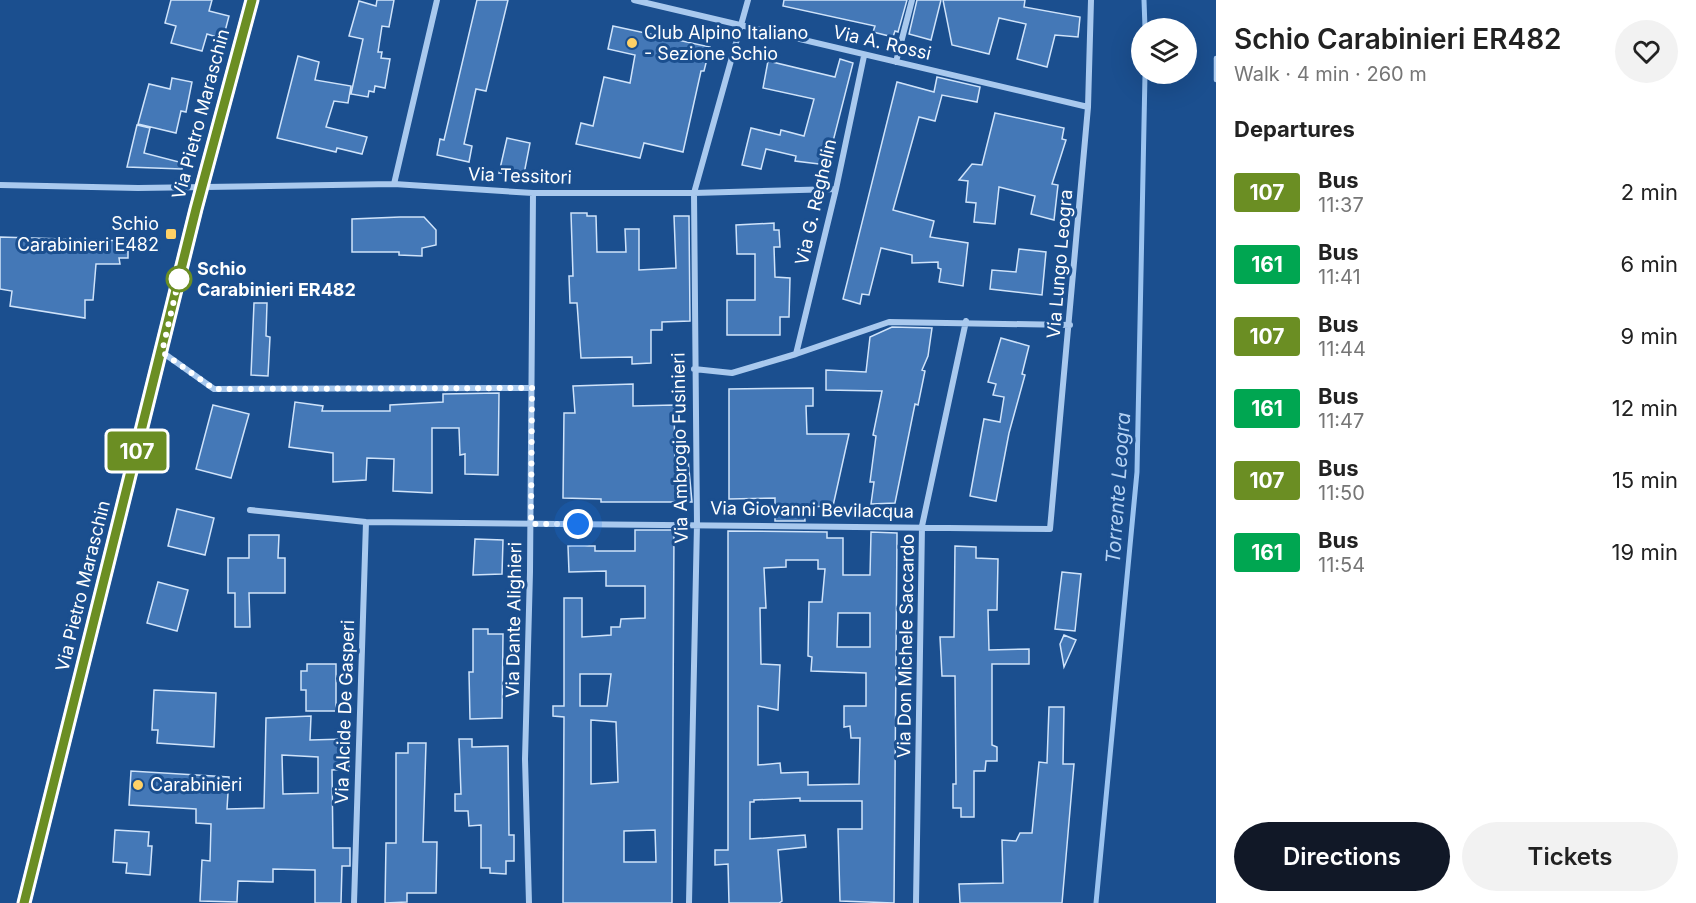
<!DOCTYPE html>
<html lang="en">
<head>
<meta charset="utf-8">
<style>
	:root { --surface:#fff; --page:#f2f2f2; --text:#222; --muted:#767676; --accent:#111827 }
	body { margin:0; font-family:Inter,sans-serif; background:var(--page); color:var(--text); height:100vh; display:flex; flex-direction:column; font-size:22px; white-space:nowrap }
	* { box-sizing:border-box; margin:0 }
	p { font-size:20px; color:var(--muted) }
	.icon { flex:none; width:33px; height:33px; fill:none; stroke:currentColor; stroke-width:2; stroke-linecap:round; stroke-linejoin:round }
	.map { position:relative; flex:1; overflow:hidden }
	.panel { display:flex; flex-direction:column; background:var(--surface); width:480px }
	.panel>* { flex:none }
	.badge { padding:0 12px; border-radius:4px; font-size:21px; line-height:39px }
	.buttons { position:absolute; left:1131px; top:18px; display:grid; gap:12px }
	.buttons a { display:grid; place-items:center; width:66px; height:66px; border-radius:50%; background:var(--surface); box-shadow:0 6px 24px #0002; font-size:30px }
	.you { position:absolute; width:30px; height:30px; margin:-15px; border:4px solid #fff; border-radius:50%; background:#1a73e8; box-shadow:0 0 0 9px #1a73e833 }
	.map>.badge { position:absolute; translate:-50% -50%; box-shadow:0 0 0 3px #fff }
	h2 { padding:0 18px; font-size:22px; line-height:54px }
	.round { display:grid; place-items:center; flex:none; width:63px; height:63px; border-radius:32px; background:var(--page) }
	.summary { display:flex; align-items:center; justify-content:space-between; height:102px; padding:0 18px }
	h1 { font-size:28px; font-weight:600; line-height:45px }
	.cta { display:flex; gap:12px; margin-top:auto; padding:12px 18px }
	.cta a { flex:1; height:69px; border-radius:36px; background:var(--accent); color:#fff; font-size:24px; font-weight:600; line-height:69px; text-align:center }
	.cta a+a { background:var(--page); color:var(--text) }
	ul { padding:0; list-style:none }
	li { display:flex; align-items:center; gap:18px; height:72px; padding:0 18px }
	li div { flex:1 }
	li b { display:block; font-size:22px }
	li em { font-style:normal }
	li .badge { min-width:66px; font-weight:700; text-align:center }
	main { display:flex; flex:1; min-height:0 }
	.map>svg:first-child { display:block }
</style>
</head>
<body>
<main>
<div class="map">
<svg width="1216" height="903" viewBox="0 0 1216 903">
	<rect width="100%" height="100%" fill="#1b4f8f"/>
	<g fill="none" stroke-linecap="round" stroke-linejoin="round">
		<!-- stream -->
		<path stroke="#9cc4f0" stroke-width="5" d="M1144,0l1,28
			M1096,903l41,-431 8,-398"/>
	</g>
	<!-- building -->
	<path fill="#4478b7" stroke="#cfe3fa" stroke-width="1.5" fill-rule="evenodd" d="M171,0h41l-3,11 20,5 -6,23 -16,-5 -5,17 -31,-8 5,-17 -11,-3z
		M377,0h17l-5,27 -7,-1 -4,26h4l-1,6 9,1 -5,29 -10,-2 -1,6 -5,-1 -1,6 -17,-3 12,-55 -14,-3 10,-35 17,5z
		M477,0h31l-22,91 -10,-2 -12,55 8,2 -3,16 -32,-7 3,-16 4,1z
		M784,0h123l-9,32 -3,-1 -2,6 -20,-5 2,-6 -92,-20z
		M917,0h24l-10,40 -22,-6z
		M943,0h82l-1,7 56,10 -2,20 -23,-2 -8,32 -30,-8 9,-35 -27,-6 -10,36 -37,-9z
		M613,26l97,21 -6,24h-3l-18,81 -39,-9 -4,15 -64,-14 5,-21 12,3 11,-49 26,6 5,-28 -27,-6z
		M298,56l21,6 -4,18 36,6 -3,17 -14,-2 -8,26 41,10 -5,17 -25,-6 -1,4 -59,-14z
		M840,59l13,4 -26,102 -32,-4 1,-5 -30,-7 -5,20 -19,-4 9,-37 29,7 1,-5 23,6 10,-37 -51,-11 5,-27 67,16z
		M937,77l43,10 -3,15 -35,-7 -7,26 -16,-4 -26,93 41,11 -4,16 38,6 -5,43 -24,-4 2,-13 -3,-1v-6l-26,1v-8l-31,-7 -12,47 -7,-1 -2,10 -17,-5 54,-217 37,10z
		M172,78l20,4 -6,30 -5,-1 -5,22 -38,-9 11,-40 21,5z
		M995,113l69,15 -2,11 4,1 -14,44 6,1 -4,35 -23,-6 4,-18 -36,-9 -4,37 -21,-2 2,-19 -10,-1 2,-21 -9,-1 13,-16 10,1z
		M137,125l13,3 -6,25 39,10 -1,6 -55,-2z
		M507,138l23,5 -6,31 -25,-1z
		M571,213h16v3h9l1,36h29l-1,-23h14v41l37,-2 -2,-52h15l1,105 -28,1v8h-11v33l-19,1v-7l-51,1 -4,-55h-7l-1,-27h4z
		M400,217h24l12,13v15l-14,3v8l-23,-1v-3h-47v-33z
		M774,223v7h5l1,17h-6l1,30 15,1 -1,39h-9v18h-53v-35h28v-46h-18l-1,-29z
		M0,237l128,4v17h-9l1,6h-24l-3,36h-8v18l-75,-12 2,-15 -12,-2z
		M1019,249l27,3 -4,43 -52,-6 2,-19 24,2z
		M254,303h13l-1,33 4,1 -2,39 -17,-1z
		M892,327l40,1 -4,28 -6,14 3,1 -7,34 -3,-1 -20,99 -24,1 3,-22h-4l6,-46 -3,-1 9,-44 -56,-1v-20l40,2 4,-35z
		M1001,338l28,8 -7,28 3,1 -16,58 -13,68 -26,-5 14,-77 16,3 4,-25 -11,-2 3,-11 -8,-2z
		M633,384v22l41,-1 1,54h13l4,43h-91v-3l-38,-1 1,-85h11l-2,-27z
		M813,388v18h-7l1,28h42l-16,72 -29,1 1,14h-30v-23l-46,1v-110z
		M499,393l-1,82 -33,-1v-20l-5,1 -1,-27h-27v65l-39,-2 1,-32 -27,-1 -1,22 -33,2v-29l-44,-6 6,-45 28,4 -1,5h68v-6l53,-3v-8z
		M213,405l36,9 -18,64 -35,-9z
		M177,509l37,9 -9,37 -37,-9z
		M635,530h39l-2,373h-109l1,-186 -11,-1v-10h11v-108h18v39l29,-2v-8h9l1,-8 24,-1v-32h-39v-15l-37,1 -1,-26h27v5h40zM580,674h31l-4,32h-27zM591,720l25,2 2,60 -27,2zM655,830l1,32h-32v-31z
		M728,531l99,1v6h16v37h27l1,-43 26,1 -3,370 -54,-2 -2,-72h24v-28h-62v-3l-46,2v2h-4v37l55,-4 1,12 -28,3 4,51 -3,2h-50l-1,-39 -13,1v-15h13zM786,560h32v9h7l-3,33h-13l-1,54 4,1 -1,14 55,2v33h-22v21l6,-1 1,12h9l-1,46 -51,1v-13l-27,1 -1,-10 -22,2v-59l20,4 2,-45 -19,-1 -1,-56h6l-2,-40 22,-1zM838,613h32v34h-33z
		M249,535h30l-1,23h7v35h-36l1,34h-15v-34h-7v-35h21z
		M475,539l28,1 -1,34 -29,1z
		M955,546l21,1v11l22,1 -1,51h-9l1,40 40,-1v15h-37v81l5,2v14h-11l-1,10h-11v46h-13v-9h-8v-24h3l-1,-108h-13l-2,-39h14z
		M1062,572l19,2 -6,57 -20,-2z
		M158,582l30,8 -11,41 -30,-8z
		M473,629h15v5h15l-1,84 -32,1 -1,-47h4z
		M1064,635l12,5 -12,27 -4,-23z
		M307,664h29v47h-30v-21h-5v-19h6z
		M154,690l62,3 -2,54 -57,-4 1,-13h-6z
		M1049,707h15l-1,57h11l-12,139h-102l-1,-19 44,-1 -1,-43 14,1 4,-8h12l7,-71 8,1z
		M311,716l-1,24 35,-1v16h4v14l-17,1 1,78h17v18h-8l-1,37h-26v-33l-42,-1v13l-35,-1 -1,21 -37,-1 2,-41 8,1 1,-37 -15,-1v-14l-67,-4 2,-34 98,6 -2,32 37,-1 2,-90zM282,755l36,2v36l-35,1z
		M459,739h13v8l36,-1 1,89h5v26h-8v13l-16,-1v-5h-9v-43l-12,1 -1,-15h-13v-17h6z
		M408,743h18l-3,99h14l-1,51h-29v9l-22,1 1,-60h10v-90h12z
		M115,830l34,2 -1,14h4l-2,29 -24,-2 1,-10 -14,-1z"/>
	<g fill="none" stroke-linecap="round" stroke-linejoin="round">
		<!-- lane -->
		<path stroke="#a9c9ee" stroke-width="4.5" d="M1216,58v22"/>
		<!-- street -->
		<path stroke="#a9c9ee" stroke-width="6" d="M634,0l454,107
			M896,62l16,-62
			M394,184l43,-184
			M0,185l138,3 256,-4 139,9h161l142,-4
			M162,352l52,37 318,-1
			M796,354l40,-165 28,-133
			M694,369l38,4 64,-19 93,-32 181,3
			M250,510l116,12 684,7 38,-422 3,-107
			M354,903l12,-381
			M529,903l-4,-144 5,-187 3,-379
			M689,903l8,-379 -3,-331 54,-193
			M916,903l6,-377 44,-205"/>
		<!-- primary -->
		<path stroke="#f0f6ff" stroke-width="15" d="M24,903l172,-694 56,-209"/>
	</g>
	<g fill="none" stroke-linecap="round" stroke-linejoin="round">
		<!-- line casing -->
		<g stroke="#fff" stroke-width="14">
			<path id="line" d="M24,903l172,-694 56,-209"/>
		</g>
		<!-- line -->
		<use href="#line" stroke="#6b8e23" stroke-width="9"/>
		<!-- walk -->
		<path stroke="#fff" stroke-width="6" stroke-dasharray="0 10.8" d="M179,279l2,-9 -19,82 52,37 318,-1 -1,136h47"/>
	</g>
	<!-- markers -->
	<g fill="#ffd166" stroke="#1b4f8f" stroke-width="2">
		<circle cx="632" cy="43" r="6"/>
		<rect x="165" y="228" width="12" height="12" rx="3"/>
		<circle cx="138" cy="785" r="6"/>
	</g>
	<circle fill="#fff" stroke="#6b8e23" stroke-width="3" cx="179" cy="279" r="12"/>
	<g text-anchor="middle" stroke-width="6" stroke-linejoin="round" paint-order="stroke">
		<!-- poi labels -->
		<g font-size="18" fill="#fff" stroke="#1b4f8f" text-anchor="start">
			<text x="644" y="39">Club Alpino Italiano<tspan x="644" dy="21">- Sezione Schio</tspan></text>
			<text x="159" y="230" text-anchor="end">Schio<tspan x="159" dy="21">Carabinieri E482</tspan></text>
			<text x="150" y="791">Carabinieri</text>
		</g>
		<!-- street labels -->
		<g font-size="18" fill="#fff" stroke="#1b4f8f">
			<text transform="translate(882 43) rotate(13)" y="6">Via A. Rossi</text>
			<text transform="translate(201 114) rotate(-75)" y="6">Via Pietro Maraschin</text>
			<text transform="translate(520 176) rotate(2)" y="6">Via Tessitori</text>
			<text transform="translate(816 202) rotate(-77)" y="6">Via G. Reghelin</text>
			<text transform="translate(1060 264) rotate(-85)" y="6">Via Lungo Leogra</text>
			<text transform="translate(680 448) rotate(-91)" y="6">Via Ambrogio Fusinieri</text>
			<text transform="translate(812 510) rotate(1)" y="6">Via Giovanni Bevilacqua</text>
			<text transform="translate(83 586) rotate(-76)" y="6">Via Pietro Maraschin</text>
			<text transform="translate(514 620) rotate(-89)" y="6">Via Dante Alighieri</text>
			<text transform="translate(906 646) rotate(-89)" y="6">Via Don Michele Saccardo</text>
			<text transform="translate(345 712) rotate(-88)" y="6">Via Alcide De Gasperi</text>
		</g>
		<!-- stop labels -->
		<g font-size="18" font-weight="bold" fill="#fff" stroke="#1b4f8f" text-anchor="start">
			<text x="197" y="275">Schio<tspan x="197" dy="21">Carabinieri ER482</tspan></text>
		</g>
		<!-- water labels -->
		<g font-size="20" font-style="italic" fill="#b5d3f5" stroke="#1b4f8f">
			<text transform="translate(1118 488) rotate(-86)" y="7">Torrente Leogra</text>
		</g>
	</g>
</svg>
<div class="buttons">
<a><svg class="icon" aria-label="layers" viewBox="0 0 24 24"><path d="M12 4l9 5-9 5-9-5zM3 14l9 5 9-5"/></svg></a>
</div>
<div class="you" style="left:578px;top:524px"></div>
<b class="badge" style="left:137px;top:451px;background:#6b8e23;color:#fff">107</b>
</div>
<section class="panel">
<div class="summary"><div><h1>Schio Carabinieri ER482</h1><p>Walk · 4 min · 260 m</p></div><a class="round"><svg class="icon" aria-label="heart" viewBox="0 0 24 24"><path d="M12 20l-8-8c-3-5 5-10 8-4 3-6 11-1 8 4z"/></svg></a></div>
<h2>Departures</h2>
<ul>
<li><span class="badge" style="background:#6b8e23;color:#fff">107</span><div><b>Bus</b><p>11:37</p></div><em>2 min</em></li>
<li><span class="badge" style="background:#00a651;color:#fff">161</span><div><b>Bus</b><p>11:41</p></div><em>6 min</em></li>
<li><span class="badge" style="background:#6b8e23;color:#fff">107</span><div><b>Bus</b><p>11:44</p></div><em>9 min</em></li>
<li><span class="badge" style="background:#00a651;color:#fff">161</span><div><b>Bus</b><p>11:47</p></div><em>12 min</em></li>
<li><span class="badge" style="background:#6b8e23;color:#fff">107</span><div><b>Bus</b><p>11:50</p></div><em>15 min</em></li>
<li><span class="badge" style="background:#00a651;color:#fff">161</span><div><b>Bus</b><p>11:54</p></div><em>19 min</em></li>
</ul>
<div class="cta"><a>Directions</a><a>Tickets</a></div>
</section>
</main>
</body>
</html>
